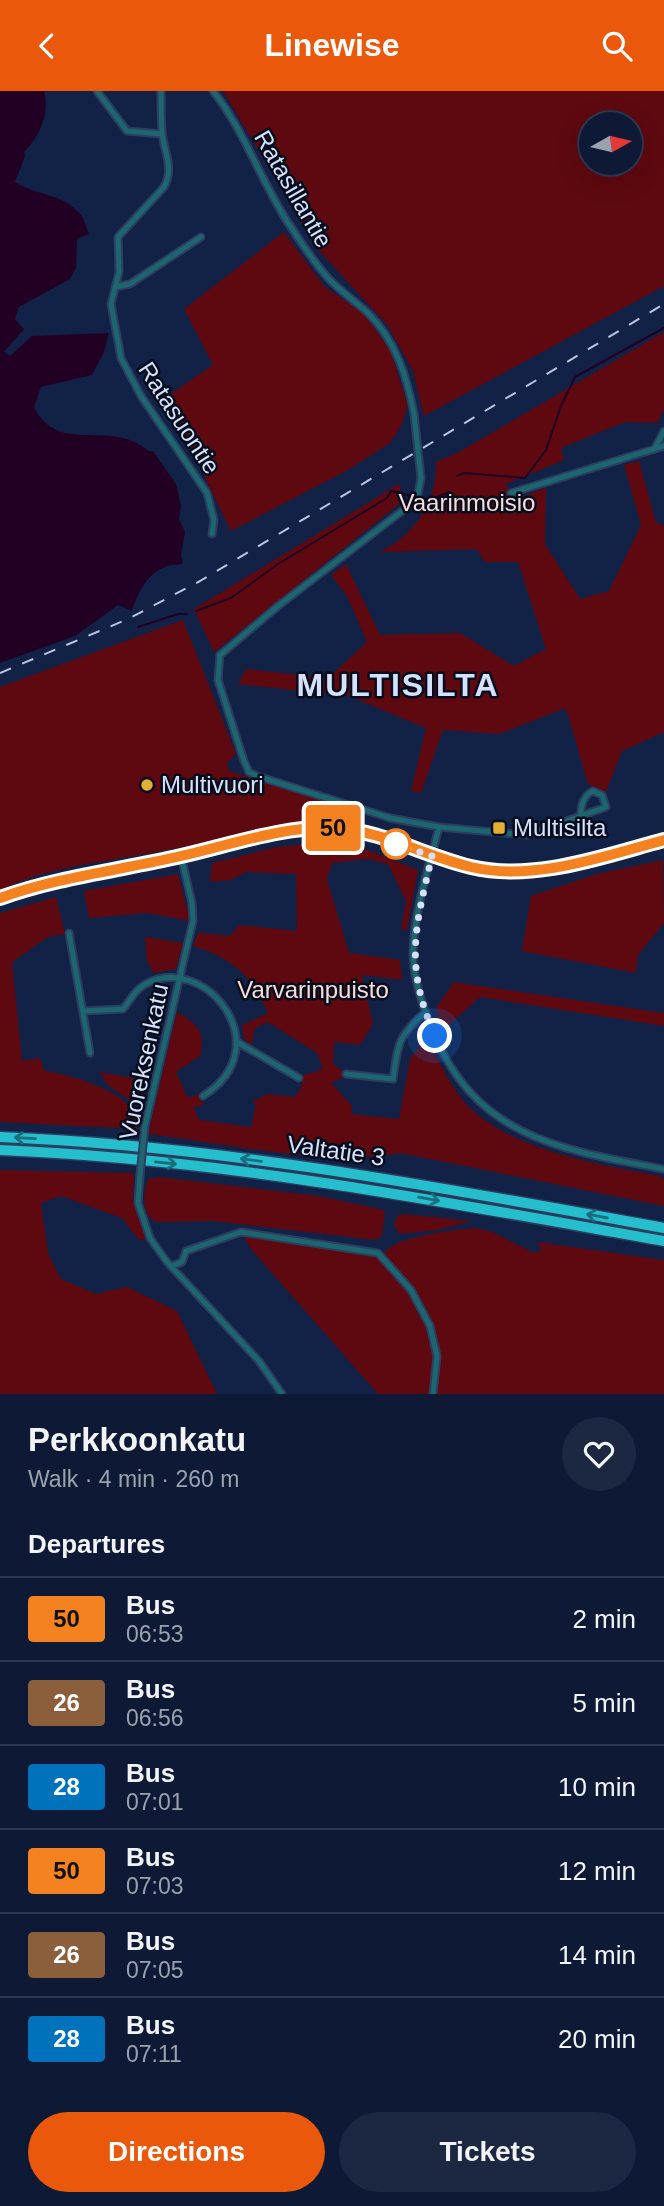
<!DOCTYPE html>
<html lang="en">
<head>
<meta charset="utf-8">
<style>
	:root { --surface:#0e1a35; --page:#1c2741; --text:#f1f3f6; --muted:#9ba1ad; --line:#2e3850; --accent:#ea580c }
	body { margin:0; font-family:Arial,sans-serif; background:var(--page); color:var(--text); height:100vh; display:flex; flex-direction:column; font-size:26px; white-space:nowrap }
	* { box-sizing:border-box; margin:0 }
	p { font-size:23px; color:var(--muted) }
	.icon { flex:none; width:38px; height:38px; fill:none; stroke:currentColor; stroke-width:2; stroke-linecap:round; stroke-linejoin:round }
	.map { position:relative; height:1303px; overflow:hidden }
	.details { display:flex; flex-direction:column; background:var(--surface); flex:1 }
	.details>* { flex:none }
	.badge { padding:0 14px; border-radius:5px; font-size:24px; line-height:46px }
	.needle { width:46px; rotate:82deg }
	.buttons { position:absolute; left:579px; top:21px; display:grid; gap:14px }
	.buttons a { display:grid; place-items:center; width:63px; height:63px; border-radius:50%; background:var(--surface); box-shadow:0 7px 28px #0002,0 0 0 2px var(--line); font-size:35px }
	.you { position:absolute; width:35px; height:35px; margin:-18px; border:5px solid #fff; border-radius:50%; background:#1a73e8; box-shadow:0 0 0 10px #1a73e833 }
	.map>.badge { position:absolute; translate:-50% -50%; box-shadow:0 0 0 4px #fff }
	h2 { padding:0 28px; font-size:26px; line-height:63px }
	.round { display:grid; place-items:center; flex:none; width:74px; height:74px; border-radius:37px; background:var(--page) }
	.overview { display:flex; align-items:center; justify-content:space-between; height:119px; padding:0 28px }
	h1 { font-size:33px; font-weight:600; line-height:52px }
	.action { display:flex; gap:14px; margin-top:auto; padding:14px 28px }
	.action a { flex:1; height:80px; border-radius:42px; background:var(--accent); color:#fff; font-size:28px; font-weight:600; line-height:80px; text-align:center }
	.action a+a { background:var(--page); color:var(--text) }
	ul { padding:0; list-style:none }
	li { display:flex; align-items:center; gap:21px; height:84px; padding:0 28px; border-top:2px solid var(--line) }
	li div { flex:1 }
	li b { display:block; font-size:26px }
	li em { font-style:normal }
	li .badge { min-width:77px; font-weight:700; text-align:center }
	header { display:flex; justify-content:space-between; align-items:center; height:91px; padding:0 28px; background:var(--accent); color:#fff; font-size:32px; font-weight:600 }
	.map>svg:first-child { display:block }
</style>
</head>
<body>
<header><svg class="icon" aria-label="back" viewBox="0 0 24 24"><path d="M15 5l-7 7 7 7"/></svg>Linewise<svg class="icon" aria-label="search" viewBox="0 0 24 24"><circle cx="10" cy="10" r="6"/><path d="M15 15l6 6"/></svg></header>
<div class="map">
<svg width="664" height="1303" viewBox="0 0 664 1303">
	<rect width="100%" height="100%" fill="#122247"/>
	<!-- green -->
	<path fill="#5d090f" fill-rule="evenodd" d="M223,0h441v195l-240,130 -11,-45 -25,-45 -73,-80zM630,33v39h-38v-39z
		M284,141l40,54 41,29 25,35 18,55 -7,21 -11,17 -44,28 -115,60 -65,-134 47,-32 -29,-56z
		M664,241v77l-7,14 -32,-1 -64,26 3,12 -58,24 6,18 34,-15 -1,57 35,55 29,-8 32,-66 -17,-60 15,-4 17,61 8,4v206l-42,19 -16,41 -18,-8 -22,-76 -67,26 -56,-4 -22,63 -10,-2 15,-63 -77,-32 -111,-12 8,-15 82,9 39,-36 -20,-46 -16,-21 15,-11 34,71 80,-2 54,33 32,-17 -28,-87h-33l-8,-13 -97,3c35,-17 58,-52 56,-90l25,-11z
		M399,393l5,16 -190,152 -20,-43z
		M183,529l53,134 -9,9 2,8 119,38c-27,13 -39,11 -66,17 -47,11 -94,20 -142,29 -47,8 -97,14 -140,35v-203z
		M326,751l34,5 58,23 -11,60 -6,-1 5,-28 -18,-37 -21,-5 -35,4 -5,16 22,74 51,7 2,20 -40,-5 11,49 -13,21 -26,-3 -1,22 10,7v6l-12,6 21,23 -1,8 48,5 11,-60 16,-22c11,19 21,43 35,61 40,51 139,67 199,78l4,3v27l-264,-53c-70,14 -179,-10 -252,-19l29,-122c20,11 29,20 23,44l-24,16 12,26 11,-4 5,10 -10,4 5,12 52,7 5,-22 -4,-3 15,-8 28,3 7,-12 -1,-9 22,-7 -6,-16 -49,-31 -13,6 -4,18 -7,-8 -2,-13 26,-12c-17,-38 -34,-54 -75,-67l5,-13 32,3 9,-11 58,6 -1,-57 -50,-2 -15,8 -21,2 2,-19 65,-16z
		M663,769l1,63 -26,32 -2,18 -114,-22 9,-55 66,-22z
		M178,783l12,47 -43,-8 -58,5 -5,-27z
		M56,806l9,37 -17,3 -36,25 10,99 18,-3 4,12c29,7 95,21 94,59l-138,-7v-209z
		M145,846l38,6 -7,26 -23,4 -6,-13z
		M454,891l210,31v13l-184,-29 -38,34 -6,-23z
		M150,976l-9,41 -32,-22 -10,-14 34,6z
		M0,1079l134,3 -1,27 13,38 -6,3 -18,-23 -61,-22 -20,7 7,50 13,26 35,15 31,-7 50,24 40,83h-217z
		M159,1086l159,19 62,13 5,3 -3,24 -7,4 -161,-19 -58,1c-15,-8 -13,-29 -8,-43z
		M404,1123l68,7 -35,9 -38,4 -5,-10 3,-8z
		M476,1137l16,4 42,21 8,-3 -5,-8 127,18v134h-229c5,-38 2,-77 -24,-108 -9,-10 -23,-20 -26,-34 10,-15 72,-23 91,-24z
		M243,1145l127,17c29,14 65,70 66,103 0,12 -4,26 -5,38h-53l-127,-145z"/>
	<!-- water -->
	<path fill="#210024" d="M0,0h44c6,23 -4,45 -20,61l1,4 -10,26c22,14 48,11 65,32 5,6 6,14 9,20l-12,5 -1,29 -6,11 -51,28 -4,12 9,10 -20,23 6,4 22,-20 77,-3 -5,19 -12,23 -51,12 -7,20c25,50 74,10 115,44h4l23,33 5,22 -2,13 6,13 -4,23 2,8c-6,3 -10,1 -16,3 -20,7 -29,27 -35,45l-14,-6 -43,31 -75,27z"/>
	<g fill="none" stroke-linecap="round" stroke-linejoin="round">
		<!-- stream -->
		<path stroke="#210024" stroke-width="2" d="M457,385l7,-3 61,5 21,-28 15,-44 14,-29 89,-49
			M196,520l35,-13 47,-34 109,-66 4,-7 39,9 19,-8
			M138,536l40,-13h9"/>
		<!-- minor casing -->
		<g stroke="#2d3d60" stroke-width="9">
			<path id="minor" d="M97,0l30,40 35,3
				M161,0c0,13 0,27 1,40 1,20 13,36 2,56l-46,50 1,35 -8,32 10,54 20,38 66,97 7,27 -2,14
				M213,0c31,39 47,88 74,130 13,20 25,39 41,57 12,13 27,23 40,35 28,28 39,64 46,101
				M115,196l15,-3 71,-47
				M655,357l9,-17
				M421,387l-3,16 -8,11 -132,101 -58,49 -2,25 26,81 5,11 8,4 133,42 49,9 88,8 6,-2 73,-26 -4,-12 -9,-4c-9,4 -13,15 -12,25
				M511,402l153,-47
				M439,736c-10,40 -25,84 -26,125 0,26 9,53 19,77 43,109 130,121 232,140
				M69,842l21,120
				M83,920l40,-2c7,-8 11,-18 21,-24 59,-35 138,61 59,111
				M237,951l62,36
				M346,983l47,5c5,-35 5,-44 33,-67
				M145,1035l48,-205 -1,-18 -11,-47
				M140,1084l-2,28 12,35 17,24 92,99 23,33
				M172,1175l10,-4 4,-11 55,-19 137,21 33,37 19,36 7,30 -4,38"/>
		</g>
		<!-- secondary casing -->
		<g stroke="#2d3d60" stroke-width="10">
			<path id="secondary" d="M0,807c58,-21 121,-29 181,-42 49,-11 102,-30 152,-28 47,2 92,28 138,39 63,15 133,-11 193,-27"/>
		</g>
		<!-- motorway casing -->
		<g stroke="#2d3d60" stroke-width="13">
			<path id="motorway" d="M0,1046c224,9 444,51 664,91
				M0,1059c224,9 444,52 664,91"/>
		</g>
		<!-- minor -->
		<use href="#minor" stroke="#1c676f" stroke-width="5"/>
		<!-- secondary -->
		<use href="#secondary" stroke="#348991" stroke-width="7"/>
		<!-- motorway -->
		<use href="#motorway" stroke="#25becc" stroke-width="10"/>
		<!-- rail -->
		<path stroke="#b9c6e0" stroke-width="2" stroke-dasharray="12 12" stroke-linecap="butt" d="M0,582l128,-54 72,-38 464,-277"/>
		<!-- minor-bridge casing -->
		<g stroke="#2d3d60" stroke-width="9" stroke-linecap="butt">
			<path id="minor-bridge" d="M414,323l7,64
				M140,1084l5,-49"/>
		</g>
		<!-- minor-bridge -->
		<use href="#minor-bridge" stroke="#1c676f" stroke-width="5"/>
	</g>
	<!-- one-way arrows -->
	<defs><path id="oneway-shaft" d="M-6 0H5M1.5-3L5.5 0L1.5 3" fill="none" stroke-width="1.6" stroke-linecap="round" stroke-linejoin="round" transform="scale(1.75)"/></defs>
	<g stroke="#176e7d">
		<use href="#oneway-shaft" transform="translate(25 1047) rotate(-177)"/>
		<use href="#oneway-shaft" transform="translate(251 1069) rotate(-173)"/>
		<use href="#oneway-shaft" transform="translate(166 1072) rotate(6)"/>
		<use href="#oneway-shaft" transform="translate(429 1108) rotate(10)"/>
		<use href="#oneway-shaft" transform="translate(597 1125) rotate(-170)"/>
	</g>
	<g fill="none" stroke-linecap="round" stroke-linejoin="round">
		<!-- line casing -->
		<g stroke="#fff" stroke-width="16">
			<path id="line" d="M0,807c58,-21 121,-28 181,-42 49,-11 102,-30 152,-28 47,2 92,28 138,39 63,15 133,-11 193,-27"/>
		</g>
		<!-- line -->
		<use href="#line" stroke="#f58220" stroke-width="10"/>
		<!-- walk -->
		<path stroke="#d5e1fa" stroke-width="7" stroke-dasharray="0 12.6" d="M396,753l36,12c-17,72 -28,109 3,180"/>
	</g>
	<!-- markers -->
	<g fill="#e2af34" stroke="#060d1d" stroke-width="2.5">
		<circle cx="147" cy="694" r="7"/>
		<rect x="492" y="730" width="14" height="14" rx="3.5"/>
	</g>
	<circle fill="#fff" stroke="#f58220" stroke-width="3.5" cx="396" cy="753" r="14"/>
	<g text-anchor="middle" stroke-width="5" stroke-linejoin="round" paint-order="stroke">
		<!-- street labels -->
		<g font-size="24" fill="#d5e1fa" stroke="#060d1d">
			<text transform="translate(293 98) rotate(60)" y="8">Ratasillantie</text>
			<text transform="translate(179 327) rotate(57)" y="8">Ratasuontie</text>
			<text transform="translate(144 971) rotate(-78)" y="8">Vuoreksenkatu</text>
			<text transform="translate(336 1060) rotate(8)" y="8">Valtatie 3</text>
		</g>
		<!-- park labels -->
		<g font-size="24" fill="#f9dcd8" stroke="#060d1d">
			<text x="467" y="420">Vaarinmoisio</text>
			<text x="313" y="907">Varvarinpuisto</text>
		</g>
		<!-- poi labels -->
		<g font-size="24" fill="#d5e1fa" stroke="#060d1d" text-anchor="start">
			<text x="161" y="702">Multivuori</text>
			<text x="513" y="745">Multisilta</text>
		</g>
		<!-- district labels -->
		<g font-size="32" font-weight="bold" letter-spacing="2" fill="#d5e1fa" stroke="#060d1d">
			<text x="398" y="605">MULTISILTA</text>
		</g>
	</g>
</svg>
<div class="buttons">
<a><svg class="needle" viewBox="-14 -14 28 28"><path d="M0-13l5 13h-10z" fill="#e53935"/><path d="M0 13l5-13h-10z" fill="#9ba1ad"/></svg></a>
</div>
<div class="you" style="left:435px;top:945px"></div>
<b class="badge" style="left:333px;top:737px;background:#f58220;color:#111">50</b>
</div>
<section class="details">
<div class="overview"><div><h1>Perkkoonkatu</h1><p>Walk · 4 min · 260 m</p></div><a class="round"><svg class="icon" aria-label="heart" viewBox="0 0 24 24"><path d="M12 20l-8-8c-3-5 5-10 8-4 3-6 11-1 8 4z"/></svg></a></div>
<h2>Departures</h2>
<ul>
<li><span class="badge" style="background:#f58220;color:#111">50</span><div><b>Bus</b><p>06:53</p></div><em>2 min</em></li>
<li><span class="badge" style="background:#8b5e3c;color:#fff">26</span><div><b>Bus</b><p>06:56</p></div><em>5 min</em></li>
<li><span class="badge" style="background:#0072bc;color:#fff">28</span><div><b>Bus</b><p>07:01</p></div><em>10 min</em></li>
<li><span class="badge" style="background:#f58220;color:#111">50</span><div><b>Bus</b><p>07:03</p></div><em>12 min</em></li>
<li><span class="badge" style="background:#8b5e3c;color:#fff">26</span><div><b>Bus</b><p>07:05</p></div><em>14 min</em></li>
<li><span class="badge" style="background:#0072bc;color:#fff">28</span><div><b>Bus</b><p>07:11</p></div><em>20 min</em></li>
</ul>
<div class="action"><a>Directions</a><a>Tickets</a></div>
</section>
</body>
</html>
